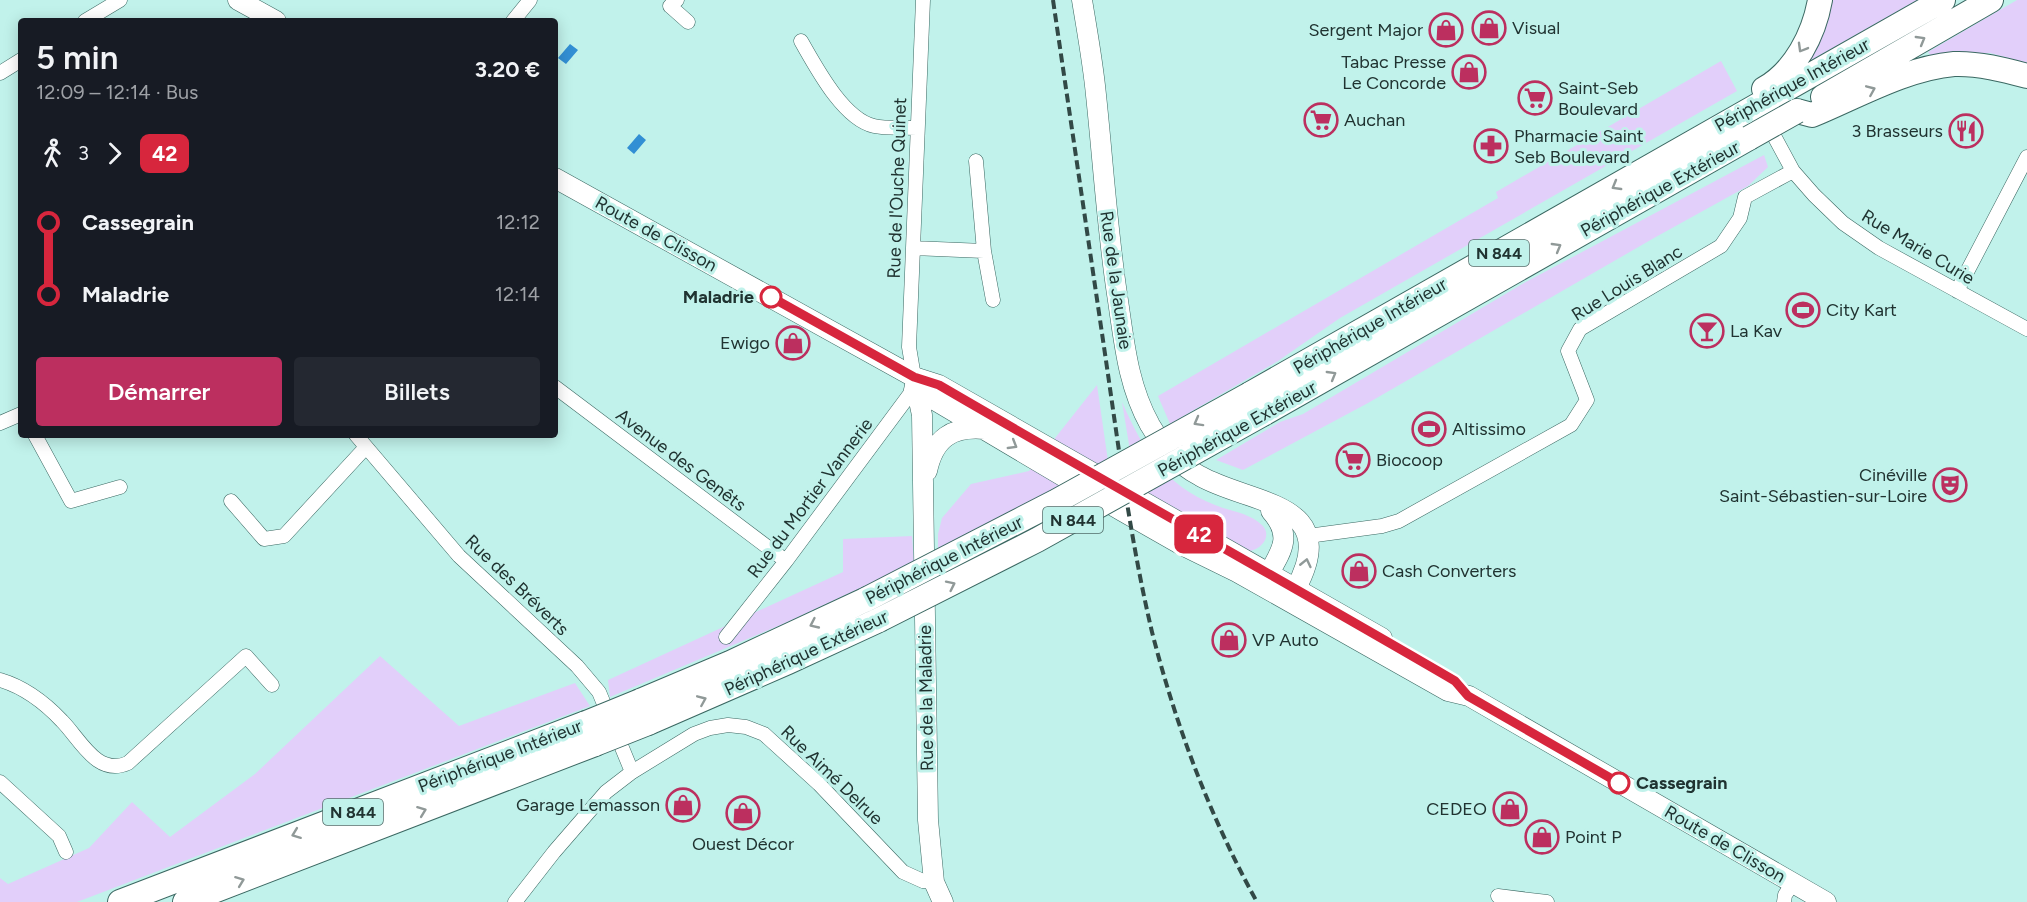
<!DOCTYPE html>
<html lang="fr">
<head>
<meta charset="utf-8">
<style>
	:root { --surface:#171b24; --page:#242831; --text:#f1f3f6; --muted:#9ea1a6; --accent:#bc2f5f }
	body { margin:0; font-family:Figtree,sans-serif; background:var(--page); color:var(--text); height:100vh; display:flex; flex-direction:column; font-size:22px; white-space:nowrap }
	* { box-sizing:border-box; margin:0 }
	p { font-size:20px; color:var(--muted) }
	.icon { flex:none; width:33px; height:33px; fill:none; stroke:currentColor; stroke-width:2; stroke-linecap:round; stroke-linejoin:round }
	.map { position:relative; flex:1; overflow:hidden }
	.panel { position:absolute; left:18px; top:18px; width:540px; height:420px; display:flex; flex-direction:column; background:var(--surface); border-radius:6px; box-shadow:0 3px 15px #0003 }
	.panel>* { flex:none }
	.badge { padding:0 12px; border-radius:9px; font-size:21px; line-height:39px }
	.map>.badge { position:absolute; translate:-50% -50%; box-shadow:0 0 0 3px #fff }
	.legs { display:flex; align-items:center; gap:9px; height:66px; padding:0 18px; font-size:20px }
	.legs p { margin-inline-start:auto }
	.headline { display:flex; align-items:center; justify-content:space-between; height:102px; padding:0 18px }
	h1 { font-size:33px; font-weight:600; line-height:45px }
	.cta { display:flex; gap:12px; margin-top:auto; padding:12px 18px }
	.cta a { flex:1; height:69px; border-radius:6px; background:var(--accent); color:#fff; font-size:24px; font-weight:600; line-height:69px; text-align:center }
	.cta a+a { background:var(--page); color:var(--text) }
	ul { padding:0 18px; list-style:none }
	li { display:flex; align-items:center; gap:21px; height:72px; font-size:22px }
	li i { display:grid; place-items:center; width:9px; height:100%; margin:0 8px; background:currentColor }
	li i::after { content:''; width:15px; height:15px; margin:-8px; border:4px solid; border-radius:50%; background:var(--surface) }
	li p { margin-inline-start:auto }
	li:first-child i { background:linear-gradient(#0000 50%,currentColor 0) }
	li:last-child i { background:linear-gradient(currentColor 50%,#0000 0) }
	.map>svg:first-child { display:block }
</style>
</head>
<body>
<div class="map">
<svg width="2027" height="902" viewBox="0 0 2027 902">
	<rect width="100%" height="100%" fill="#c1f2eb"/>
	<!-- green -->
	<path fill="#e2cffa" d="M1814,0h103l-111,63z
		M2017,0h10v63l-37,-10 -59,3 -3,-4z
		M1721,61l16,30 -397,227 -62,43 -108,63 -12,-28 340,-198 -2,-6z
		M1764,155l4,12 -20,19 -94,52 -286,165 -125,67 -27,-10 64,-38 23,-8 221,-131z
		M1097,385l11,76 -170,91v-18l4,-16 29,-34 58,-13z
		M1122,402c20,46 42,83 93,103 14,6 35,8 47,20 10,10 1,23 -12,26l-114,-64z
		M912,536l2,27 -131,61 -173,73 -2,-17 235,-108v-33z
		M380,656l79,70 116,-43 15,23 -513,196h-77v-24l8,6 81,-36 43,-46 38,35 85,-63z"/>
	<!-- water -->
	<path fill="#328fd4" d="M570,44l8,6 -12,14 -8,-6z
		M639,134l7,6 -12,14 -7,-6z"/>
	<g fill="none" stroke-linecap="round" stroke-linejoin="round">
		<!-- street casing -->
		<g stroke="#3b6862" stroke-width="15">
			<path id="street" d="M677,0l-7,6 18,16
				M85,21l35,-21
				M513,21l17,-21
				M801,41c15,26 42,78 73,85 14,3 29,1 43,2
				M0,73l21,-13
				M1767,123l26,48 21,24 29,28 36,25 148,81
				M976,161l8,90
				M913,248l71,3 9,49
				M1957,291l70,-134
				M555,387l231,174
				M0,423l21,-9
				M35,435l36,66 49,-14
				M356,435l103,121 118,110 22,26 33,80
				M231,501l33,38 20,-3 82,-89
				M1308,536l74,-10 17,-5 172,-96 16,-25 -19,-49 12,-22 141,-83 19,-28 5,-21 48,-26
				M726,637l60,-76 124,-167 4,-17 -5,-30 14,-347
				M0,680c24,7 45,23 62,41 18,18 35,56 66,42l118,-107 26,29
				M0,782l59,54 7,16
				M1498,896l49,6
				M515,902l39,-50 52,-60 26,-20 62,-38 16,-6 18,-3 18,2 18,7 55,50 84,88 20,9 11,1
				M1784,902l1,-7 8,-12"/>
		</g>
		<!-- secondary casing -->
		<g stroke="#3b6862" stroke-width="21">
			<path id="secondary" d="M238,0l38,21
				M1082,0c5,31 11,63 14,95 7,66 11,132 21,199 7,45 10,90 33,131 13,22 27,39 50,51 51,29 143,25 96,112
				M555,178l359,199 25,8 443,253
				M914,377l17,21 191,113 60,34 55,27 211,119 21,5 357,206
				M915,382l7,33 6,405 6,62 9,20
				M927,471c7,-33 25,-45 58,-42
				M1269,573c14,-24 23,-38 2,-62"/>
		</g>
		<!-- highway casing -->
		<g stroke="#3b6862" stroke-width="26">
			<path id="highway" d="M1764,89c31,-17 50,-55 56,-89
				M1823,97l168,-97
				M1797,111l15,4c44,-18 94,-47 142,-51 24,-1 51,6 73,12
				M1250,394l693,-394
				M1263,414l486,-276
				M640,701l90,-38 137,-64
				M648,723l140,-61 91,-42
				M120,902l466,-179
				M185,902l410,-158"/>
		</g>
		<!-- street -->
		<use href="#street" stroke="#fff" stroke-width="14"/>
		<!-- secondary -->
		<use href="#secondary" stroke="#fff" stroke-width="20"/>
		<!-- highway -->
		<use href="#highway" stroke="#fff" stroke-width="24"/>
		<!-- rail -->
		<path stroke="#324946" stroke-width="4" stroke-dasharray="9 4.5" stroke-linecap="butt" d="M1053,0c17,116 34,231 51,347 14,95 26,192 48,285 24,94 58,185 105,270"/>
		<!-- highway-bridge casing -->
		<g stroke="#3b6862" stroke-width="26" stroke-linecap="butt">
			<path id="highway-bridge" d="M1749,138l48,-27
				M867,599l188,-97 195,-108
				M879,620l158,-80 226,-126
				M586,723l54,-22
				M595,744l53,-21"/>
		</g>
		<!-- highway-bridge -->
		<use href="#highway-bridge" stroke="#fff" stroke-width="24"/>
	</g>
	<!-- one-way arrows -->
	<defs><path id="oneway-chevron" d="M-2-3.5L2.5 0L-2 3.5" fill="none" stroke-width="1.6" stroke-linecap="round" stroke-linejoin="round" transform="scale(1.5)"/></defs>
	<g stroke="#909998">
		<use href="#oneway-chevron" transform="translate(1921 40) rotate(-30)"/>
		<use href="#oneway-chevron" transform="translate(1802 48) rotate(120)"/>
		<use href="#oneway-chevron" transform="translate(1871 90) rotate(-23)"/>
		<use href="#oneway-chevron" transform="translate(1616 186) rotate(150)"/>
		<use href="#oneway-chevron" transform="translate(1557 247) rotate(-30)"/>
		<use href="#oneway-chevron" transform="translate(1332 375) rotate(-30)"/>
		<use href="#oneway-chevron" transform="translate(1198 422) rotate(151)"/>
		<use href="#oneway-chevron" transform="translate(1013 445) rotate(31)"/>
		<use href="#oneway-chevron" transform="translate(1306 563) rotate(-77)"/>
		<use href="#oneway-chevron" transform="translate(951 585) rotate(-26)"/>
		<use href="#oneway-chevron" transform="translate(814 624) rotate(155)"/>
		<use href="#oneway-chevron" transform="translate(702 700) rotate(-23)"/>
		<use href="#oneway-chevron" transform="translate(422 811) rotate(-21)"/>
		<use href="#oneway-chevron" transform="translate(296 834) rotate(159)"/>
		<use href="#oneway-chevron" transform="translate(240 881) rotate(-21)"/>
	</g>
	<g fill="none" stroke-linecap="round" stroke-linejoin="round">
		<!-- line-1 casing -->
		<g stroke="#fff" stroke-width="14">
			<path id="line-1" d="M771,297l143,80 25,8c171,100 345,196 516,296l13,15 151,87"/>
		</g>
		<!-- line-1 -->
		<use href="#line-1" stroke="#d7263d" stroke-width="9"/>
	</g>
	<!-- icons -->
	<defs>
		<g id="shop-ring" transform="scale(1.725)"><circle r="9.5" fill="#c1f2eb" stroke="#bc2f5f" stroke-width="1.5"/><path d="M-5-2.5h2.3a2.7 3.5 0 0 1 5.4 0H5L5.5 6h-11ZM-1.5-2.5h3a1.5 2.3 0 0 0-3 0Z" fill="#bc2f5f"/></g>
		<g id="supermarket-ring" transform="scale(1.725)"><circle r="9.5" fill="#c1f2eb" stroke="#bc2f5f" stroke-width="1.5"/><path d="M-6-5.5h2.5l.6 2H6L4.5 2H-2.5L-4.4-4H-6ZM-1.5 3.2a1.3 1.3 0 1 0 .1 0ZM3 3.2a1.3 1.3 0 1 0 .1 0Z" fill="#bc2f5f"/></g>
		<g id="restaurant-ring" transform="scale(1.725)"><circle r="9.5" fill="#c1f2eb" stroke="#bc2f5f" stroke-width="1.5"/><path d="M-5-6h1v4h1v-4h1v4h1v-4h1v5L-1.5 .5V6h-2V.5L-5-1ZM5-6V6H3V1.5H1.5Q1.5-4 5-6Z" fill="#bc2f5f"/></g>
		<g id="pharmacy-ring" transform="scale(1.725)"><circle r="9.5" fill="#c1f2eb" stroke="#bc2f5f" stroke-width="1.5"/><path d="M-2-6h4v4h4v4h-4v4h-4v-4h-4v-4h4Z" fill="#bc2f5f"/></g>
		<g id="stadium-ring" transform="scale(1.725)"><circle r="9.5" fill="#c1f2eb" stroke="#bc2f5f" stroke-width="1.5"/><path d="M0-5a6.5 5 0 1 0 0 10a6.5 5 0 1 0 0-10ZM-3.5-1.8h7v3.6h-7Z" fill="#bc2f5f"/></g>
		<g id="bar-ring" transform="scale(1.725)"><circle r="9.5" fill="#c1f2eb" stroke="#bc2f5f" stroke-width="1.5"/><path d="M-6-5H6L.8 .8V4.5H3.5V6h-7V4.5H-.8V.8Z" fill="#bc2f5f"/></g>
		<g id="theatre-ring" transform="scale(1.725)"><circle r="9.5" fill="#c1f2eb" stroke="#bc2f5f" stroke-width="1.5"/><path d="M-5-5.5Q0-4 5-5.5V0Q5 5 0 6Q-5 5-5 0ZM-3.3-2.5H-1v1.5H-3.3ZM1-2.5H3.3v1.5H1ZM-2.8 1Q0 5.5 2.8 1Z" fill="#bc2f5f"/></g>
	</defs>
	<g fill-rule="evenodd">
		<use href="#shop-ring" x="1489" y="28"/>
		<use href="#shop-ring" x="1446" y="30"/>
		<use href="#shop-ring" x="1469" y="72"/>
		<use href="#supermarket-ring" x="1535" y="98"/>
		<use href="#supermarket-ring" x="1321" y="120"/>
		<use href="#restaurant-ring" x="1966" y="131"/>
		<use href="#pharmacy-ring" x="1491" y="146"/>
		<use href="#stadium-ring" x="1803" y="310"/>
		<use href="#bar-ring" x="1707" y="331"/>
		<use href="#shop-ring" x="793" y="343"/>
		<use href="#stadium-ring" x="1429" y="429"/>
		<use href="#supermarket-ring" x="1353" y="460"/>
		<use href="#theatre-ring" x="1950" y="485"/>
		<use href="#shop-ring" x="1359" y="571"/>
		<use href="#shop-ring" x="1229" y="640"/>
		<use href="#shop-ring" x="683" y="805"/>
		<use href="#shop-ring" x="1510" y="809"/>
		<use href="#shop-ring" x="743" y="813"/>
		<use href="#shop-ring" x="1542" y="837"/>
	</g>
	<!-- markers -->
	<g fill="#fff" stroke="#d7263d" stroke-width="3">
		<circle cx="771" cy="297" r="10"/>
		<circle cx="1619" cy="783" r="10"/>
	</g>
	<g text-anchor="middle" stroke-width="6" stroke-linejoin="round" paint-order="stroke">
		<!-- shield labels -->
		<g fill="#c1f2eb" stroke="#506c69" stroke-width="1.5">
			<rect x="1469" y="240" width="60" height="26" rx="4.5"/>
			<rect x="1043" y="507" width="60" height="26" rx="4.5"/>
			<rect x="323" y="799" width="60" height="26" rx="4.5"/>
		</g>
		<g font-size="16" font-weight="bold" fill="#203331">
			<text x="1499" y="259">N 844</text>
			<text x="1073" y="526">N 844</text>
			<text x="353" y="818">N 844</text>
		</g>
		<!-- poi labels -->
		<g font-size="18" fill="#203331" stroke="#c1f2eb" text-anchor="start">
			<text x="1512" y="34">Visual</text>
			<text x="1423" y="36" text-anchor="end">Sergent Major</text>
			<text x="1446" y="68" text-anchor="end">Tabac Presse<tspan x="1446" dy="21">Le Concorde</tspan></text>
			<text x="1558" y="94">Saint-Seb<tspan x="1558" dy="21">Boulevard</tspan></text>
			<text x="1344" y="126">Auchan</text>
			<text x="1943" y="137" text-anchor="end">3 Brasseurs</text>
			<text x="1514" y="142">Pharmacie Saint<tspan x="1514" dy="21">Seb Boulevard</tspan></text>
			<text x="1826" y="316">City Kart</text>
			<text x="1730" y="337">La Kav</text>
			<text x="770" y="349" text-anchor="end">Ewigo</text>
			<text x="1452" y="435">Altissimo</text>
			<text x="1376" y="466">Biocoop</text>
			<text x="1927" y="481" text-anchor="end">Cinéville<tspan x="1927" dy="21">Saint-Sébastien-sur-Loire</tspan></text>
			<text x="1382" y="577">Cash Converters</text>
			<text x="1252" y="646">VP Auto</text>
			<text x="660" y="811" text-anchor="end">Garage Lemasson</text>
			<text x="1487" y="815" text-anchor="end">CEDEO</text>
			<text x="1565" y="843">Point P</text>
			<text x="743" y="850" text-anchor="middle">Ouest Décor</text>
		</g>
		<!-- street labels -->
		<g font-size="18" fill="#203331" stroke="#c1f2eb">
			<text transform="translate(1792 85) rotate(-29)" y="6">Périphérique Intérieur</text>
			<text transform="translate(897 188) rotate(-88)" y="6">Rue de l'Ouche Quinet</text>
			<text transform="translate(1660 189) rotate(-29)" y="6">Périphérique Extérieur</text>
			<text transform="translate(656 234) rotate(29)" y="6">Route de Clisson</text>
			<text transform="translate(1918 247) rotate(31)" y="6">Rue Marie Curie</text>
			<text transform="translate(1116 280) rotate(82)" y="6">Rue de la Jaunaie</text>
			<text transform="translate(1627 283) rotate(-32)" y="6">Rue Louis Blanc</text>
			<text transform="translate(1370 326) rotate(-30)" y="6">Périphérique Intérieur</text>
			<text transform="translate(1237 429) rotate(-29)" y="6">Périphérique Extérieur</text>
			<text transform="translate(681 460) rotate(37)" y="6">Avenue des Genêts</text>
			<text transform="translate(810 498) rotate(-53)" y="6">Rue du Mortier Vannerie</text>
			<text transform="translate(944 560) rotate(-27)" y="6">Périphérique Intérieur</text>
			<text transform="translate(517 585) rotate(44)" y="6">Rue des Bréverts</text>
			<text transform="translate(806 653) rotate(-25)" y="6">Périphérique Extérieur</text>
			<text transform="translate(926 698) rotate(-91)" y="6">Rue de la Maladrie</text>
			<text transform="translate(500 756) rotate(-21)" y="6">Périphérique Intérieur</text>
			<text transform="translate(832 775) rotate(44)" y="6">Rue Aimé Delrue</text>
			<text transform="translate(1725 844) rotate(30)" y="6">Route de Clisson</text>
		</g>
		<!-- stop labels -->
		<g font-size="18" font-weight="bold" fill="#203331" stroke="#c1f2eb" text-anchor="end">
			<text x="754" y="303">Maladrie</text>
			<text x="1636" y="789" text-anchor="start">Cassegrain</text>
		</g>
	</g>
</svg>
<b class="badge" style="left:1199px;top:534px;background:#d7263d;color:#fff">42</b>
<section class="panel">
<div class="headline"><div><h1>5 min</h1><p>12:09 – 12:14 · Bus</p></div><b>3.20 €</b></div>
<div class="legs"><svg class="icon" aria-label="walk" viewBox="0 0 24 24"><circle cx="13" cy="4" r="2"/><path d="M13 8l-2 6 4 7M11 14l-3 7M7 12l3-4h3l4 4"/></svg>3<svg class="icon" aria-label="forward" viewBox="0 0 24 24"><path d="M9 5l7 7-7 7"/></svg><b class="badge" style="background:#d7263d;color:#fff">42</b></div>
<ul>
<li><i style="color:#d7263d"></i><b>Cassegrain</b><p>12:12</p></li>
<li><i style="color:#d7263d"></i><b>Maladrie</b><p>12:14</p></li>
</ul>
<div class="cta"><a>Démarrer</a><a>Billets</a></div>
</section>
</div>
</body>
</html>
